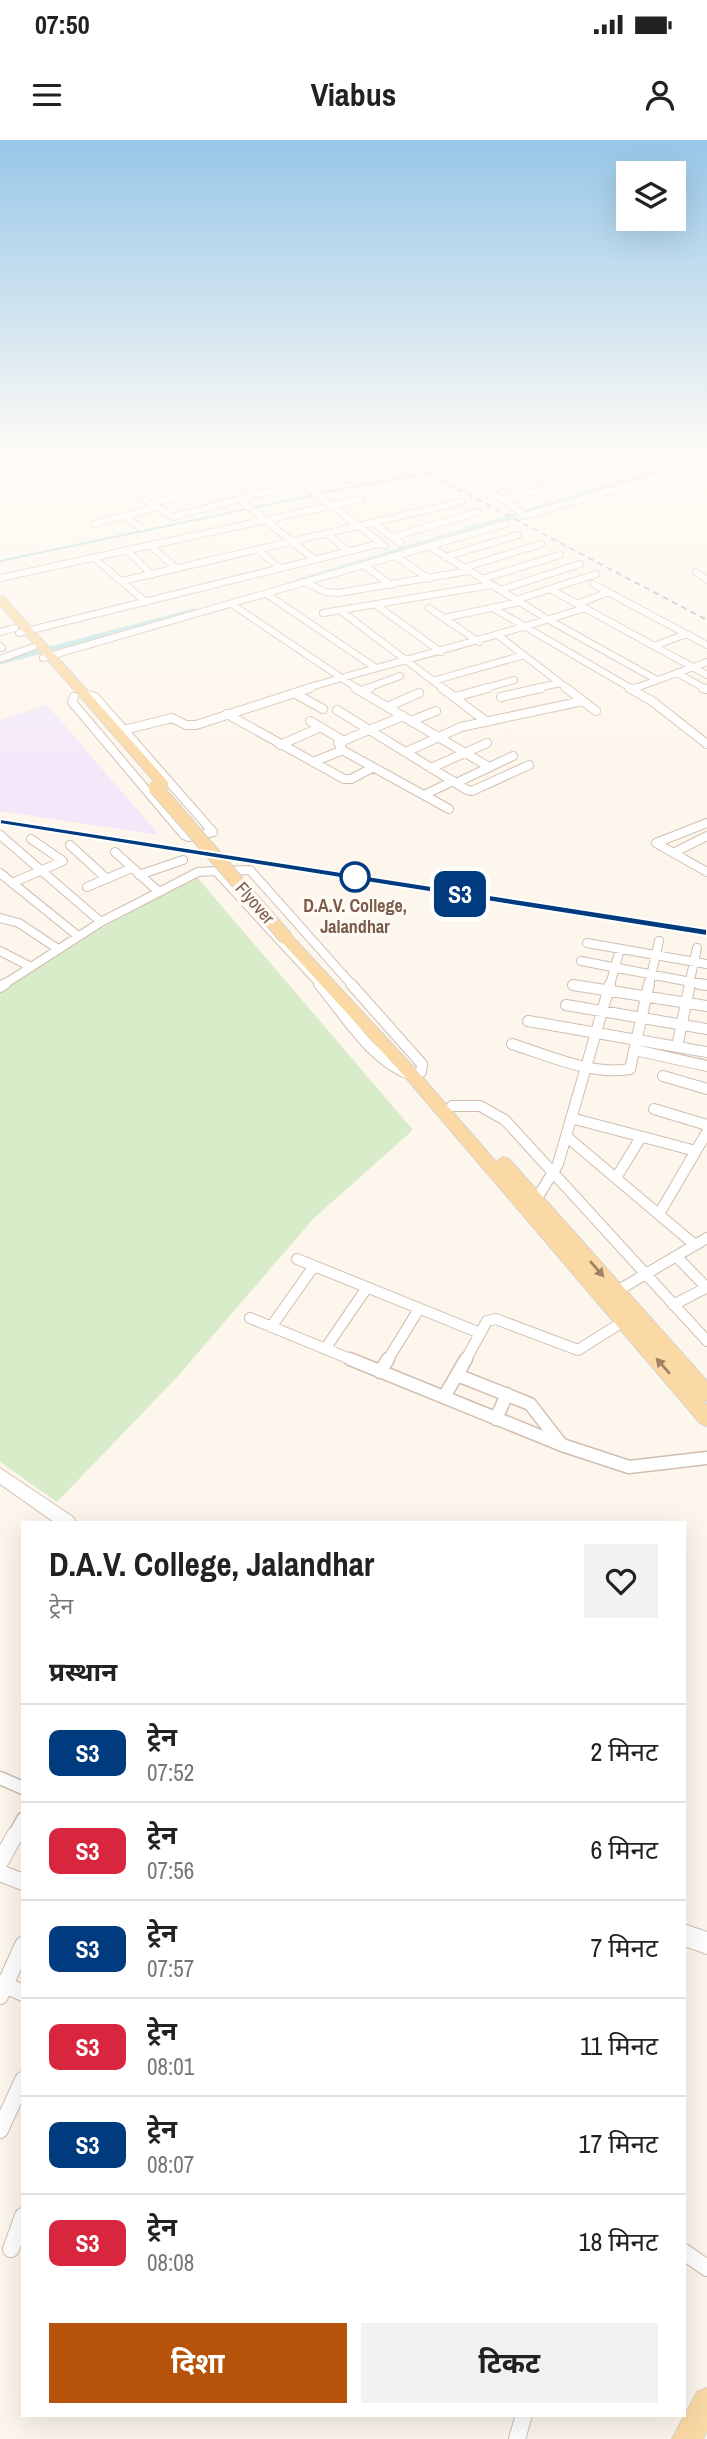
<!DOCTYPE html>
<html lang="hi">
<head>
<meta charset="utf-8">
<style>
	:root { --surface:#fff; --page:#f2f2f2; --text:#222; --muted:#767676; --line:#e0e0e0; --accent:#b45309 }
	body { margin:0; font-family:"Archivo Narrow","Noto Sans Devanagari",sans-serif; background:var(--page); color:var(--text); height:100vh; display:flex; flex-direction:column; font-size:26px; white-space:nowrap }
	* { box-sizing:border-box; margin:0 }
	p { font-size:23px; color:var(--muted) }
	.icon { flex:none; width:38px; height:38px; fill:none; stroke:currentColor; stroke-width:2; stroke-linecap:round; stroke-linejoin:round }
	.map { position:relative; flex:1; overflow:hidden }
	.drawer { position:absolute; left:21px; top:1381px; width:665px; height:896px; display:flex; flex-direction:column; background:var(--surface); border-radius:0px; box-shadow:0 7px 28px #0002 }
	.drawer>* { flex:none }
	.badge { padding:0 14px; border-radius:10px; font-size:24px; line-height:46px }
	.fabs { position:absolute; left:616px; top:21px; display:grid; gap:14px }
	.fabs a { display:grid; place-items:center; width:70px; height:70px; border-radius:0px; background:var(--surface); box-shadow:0 7px 28px #0002; font-size:35px }
	.map>.badge { position:absolute; translate:-50% -50%; box-shadow:0 0 0 4px #fff }
	h2 { padding:0 28px; font-size:26px; line-height:63px }
	.round { display:grid; place-items:center; flex:none; width:74px; height:74px; border-radius:0px; background:var(--page) }
	.head { display:flex; align-items:center; justify-content:space-between; height:119px; padding:0 28px }
	h1 { font-size:33px; font-weight:700; line-height:52px }
	.cta { display:flex; gap:14px; margin-top:auto; padding:14px 28px }
	.cta a { flex:1; height:80px; border-radius:0px; background:var(--accent); color:#fff; font-size:28px; font-weight:700; line-height:80px; text-align:center }
	.cta a+a { background:var(--page); color:var(--text) }
	ul { padding:0; list-style:none }
	li { display:flex; align-items:center; gap:21px; height:98px; padding:0 28px; border-top:2px solid var(--line) }
	li div { flex:1 }
	li b { display:block; font-size:26px }
	li em { font-style:normal }
	li .badge { min-width:77px; font-weight:700; text-align:center }
	.status { display:flex; justify-content:space-between; align-items:center; height:49px; padding:0 35px; background:var(--surface); direction:ltr }
	.status svg { height:19px; fill:currentColor }
	header { display:flex; justify-content:space-between; align-items:center; height:91px; padding:0 28px; background:var(--surface); font-size:32px; font-weight:700 }
	.map>svg:first-child { display:block }
</style>
</head>
<body>
<div class="status"><b>07:50</b><svg viewBox="0 0 49 12"><path d="M0 12V9h3v3zM5 12V6h3v6zM10 12V3h3v9zM15 12V0h3v12zM26 1h20v11H26zM47 4h2v5h-2z"/></svg></div>
<header><svg class="icon" aria-label="menu" viewBox="0 0 24 24"><path d="M4 6h16M4 12h16M4 18h16"/></svg>Viabus<svg class="icon" aria-label="person" viewBox="0 0 24 24"><circle cx="12" cy="8" r="4"/><path d="M4 21q1-7 8-7t8 7"/></svg></header>
<div class="map">
<svg width="707" height="2299" viewBox="0 0 707 2299">
	<rect width="100%" height="100%" fill="#fdf6ec"/>
	<!-- education -->
	<path fill="#f3e8fa" d="M47,565l112,130 -159,-24v-91z"/>
	<!-- green -->
	<path fill="#d8ecc9" d="M196,736l217,254 -100,89 -134,156 -122,127 -57,-40v-471l76,-49z"/>
	<g fill="none" stroke-linecap="round" stroke-linejoin="round">
		<!-- stream -->
		<path stroke="#a5d3da" stroke-width="2" d="M320,353l118,-22 8,-6v-10
			M0,421l314,-66"/>
		<!-- canal -->
		<path stroke="#bfe3e8" stroke-width="5" d="M299,441l408,-124
			M0,522l194,-51"/>
		<!-- street-far4 casing -->
		<g stroke="#d1beb0" stroke-width="8">
			<path id="street-far4" d="M73,315l100,62 164,-44
				M145,315l60,35
				M194,315l66,39
				M250,315l64,37 71,54
				M305,315l44,24
				M424,315l9,3
				M451,315l13,24 40,21 21,16 182,-54
				M456,315l33,17
				M494,315l20,10
				M587,315l28,14
				M541,316l45,21
				M85,323l31,-8
				M110,337l51,-13
				M464,339l85,-24
				M130,350l51,-14
				M486,351l49,-15 21,10
				M240,360l74,59
				M504,360l161,-45
				M151,364l87,-23
				M124,376l17,12
				M373,383l27,20
				M95,384l61,-17
				M326,393l22,18
				M393,397l85,-25
				M150,405l27,24
				M429,406l120,74 108,60
				M127,410l25,25
				M258,410l22,18
				M396,416l33,23
				M445,417l73,-22
				M94,418l52,44
				M365,426l26,19
				M463,428l78,-24
				M0,438l362,-79
				M482,439l78,-24
				M122,441l339,-79
				M307,443l18,9 13,1 130,-22
				M593,444l114,61
				M550,449l157,86
				M500,450l80,-26
				M268,455l108,73
				M516,460l80,-26
				M577,464l32,-12
				M233,465l125,84
				M376,465l65,47
				M429,468l50,34
				M493,468l139,81
				M341,471l103,78
				M323,473l168,-28
				M444,478l76,-16
				M0,492l15,-4
				M19,493l363,-90
				M499,496l69,53
				M0,506l2,2
				M654,506l32,-12
				M43,518l462,-134
				M0,519l33,-12
				M677,533l29,16
				M433,541l91,-26
				M304,549c94,-28 188,-51 281,-81
				M365,549l35,-13
				M482,549l32,-9
				M533,549l27,-6
				M633,549l74,-27"/>
		</g>
		<!-- street-far3 casing -->
		<g stroke="#d1beb0" stroke-width="10">
			<path id="street-far3" d="M355,548l134,79
				M442,548l45,34
				M566,548l30,23
				M629,548l23,13 55,43
				M703,548l3,1
				M633,549l4,-1
				M361,551l9,-3
				M294,553l29,16
				M74,557l-2,5 112,133 5,2 24,-5 -118,-135 -12,-3
				M455,557l33,-9
				M501,557l40,-9
				M387,567l32,-14
				M337,570l130,80 5,1 57,-26
				M227,574l117,65h7l21,-11
				M310,581l34,20
				M411,581l25,-10
				M124,590l48,-12 14,7h10l114,-37
				M280,605l41,-18
				M342,610l107,59
				M406,612l55,-25 122,-26
				M313,622l30,-12 -5,-7 65,-27
				M431,628l56,-25
				M456,643l57,-27
				M424,655l29,-14
				M707,683l-51,20 51,29
				M0,695l101,87
				M70,705l37,34
				M115,712l44,40
				M673,713l34,-17
				M0,733l78,63
				M139,735l44,-15
				M12,743l51,-22 -32,-22
				M87,747l45,-19
				M0,778l19,5 39,26
				M587,803l120,21
				M0,811l31,16
				M581,821l126,24
				M3,845l98,-63 97,-50 18,-1
				M321,845l-105,-114 34,-1 102,115
				M610,845l10,-36
				M649,845l10,-44
				M689,845l8,-37"/>
		</g>
		<!-- street-far2 casing -->
		<g stroke="#d1beb0" stroke-width="12">
			<path id="street-far2" d="M319,844c26,31 54,79 93,91
				M351,844l71,80 -1,8
				M699,844l8,1
				M573,845l134,21
				M0,847l5,-3
				M566,865l141,24
				M528,881l179,31
				M512,904c35,11 81,32 118,25l19,-85
				M677,907l13,-63
				M635,910l72,16
				M663,936l44,13
				M452,966h28l25,14 202,221
				M654,969l53,16
				M571,978l125,33
				M566,996l129,109
				M616,1038l25,-41
				M536,1060l22,-36 52,-180
				M659,1074l48,-82
				M676,1116l31,32
				M297,1119l183,74
				M617,1151l90,-53
				M673,1165l33,-17
				M250,1178l105,43
				M271,1187l43,-61
				M325,1209l41,-60
				M387,1221l32,-52
				M465,1221l22,-40 9,-2 82,31 46,-29"/>
		</g>
		<!-- street-far1 casing -->
		<g stroke="#d1beb0" stroke-width="15">
			<path id="street-far1" d="M350,1219l212,86 67,22 78,-9
				M380,1232l8,-13
				M457,1235l73,29 31,40
				M444,1257l22,-38
				M496,1279l11,-25
				M0,1638l23,10
				M14,1696l9,-17"/>
		</g>
		<!-- street casing -->
		<g stroke="#d1beb0" stroke-width="18">
			<path id="street" d="M0,1722l15,-27
				M0,1733l23,9
				M0,1843l23,10
				M0,1856l23,-51
				M0,1990l23,-50
				M11,2109l12,-33
				M684,2112l23,16
				M517,2299l7,-24"/>
		</g>
		<!-- secondary casing -->
		<g stroke="#d6c0b0" stroke-width="2">
			<path id="secondary" d="M696,429l11,7v7l-14,-9v-4z
				M0,1328l73,49 3,5h-22l-54,-38z
				M684,1784l23,8v22l-23,-8z"/>
		</g>
		<!-- primary casing -->
		<g stroke="#dad1cd" stroke-width="2">
			<path id="primary" d="M0,456l4,1 164,185v6h-8l-160,-183z
				M286,794l5,1 126,136 79,91 7,-5 6,2 198,222v20l-4,-1 4,5v21l-7,-3 -293,-344 -126,-138 -2,-3z
				M707,2248v43l-4,8h-31l25,-47z"/>
		</g>
		<!-- street-far4 -->
		<use href="#street-far4" stroke="#fff" stroke-width="6"/>
		<!-- street-far3 -->
		<use href="#street-far3" stroke="#fff" stroke-width="8"/>
		<!-- street-far2 -->
		<use href="#street-far2" stroke="#fff" stroke-width="10"/>
		<!-- street-far1 -->
		<use href="#street-far1" stroke="#fff" stroke-width="12"/>
		<!-- street -->
		<use href="#street" stroke="#fff" stroke-width="16"/>
		<!-- secondary -->
		<use href="#secondary" fill="#fff" fill-rule="evenodd"/>
		<!-- primary -->
		<use href="#primary" fill="#fbd9a5" fill-rule="evenodd"/>
		<!-- rail -->
		<path stroke="#b9a8c9" stroke-width="2" stroke-dasharray="6 4.5" stroke-linecap="butt" d="M393,315l314,165
			M0,682l707,111"/>
		<!-- primary-bridge casing -->
		<g stroke="#dad1cd" stroke-width="15" stroke-linecap="butt">
			<path id="primary-bridge" d="M155,647l131,151"/>
		</g>
		<!-- primary-bridge -->
		<use href="#primary-bridge" stroke="#fbd9a5" stroke-width="13"/>
	</g>
	<!-- one-way arrows -->
	<defs><path id="oneway-solid" d="M-6-.8H1V-3.2L6.5 0L1 3.2V.8H-6Z" transform="scale(1.75)"/></defs>
	<g fill="#a18267">
		<use href="#oneway-solid" transform="translate(597 1129) rotate(49)"/>
		<use href="#oneway-solid" transform="translate(663 1226) rotate(-131)"/>
	</g>
	<!-- sky -->
	<linearGradient id="sky" x2="0" y2="1"><stop stop-color="#97c7e8"/><stop offset="0.49" stop-color="#fefbf6"/><stop offset="1" stop-color="#fefbf6" stop-opacity="0"/></linearGradient>
	<rect width="707" height="637" fill="url(#sky)"/>
	<!-- line -->
	<path fill="#003b80" stroke="#fff" stroke-width="2" d="M0,679l707,110v7l-707,-112z"/>
	<!-- markers -->
	<circle fill="#fff" stroke="#003b80" stroke-width="3.5" cx="355" cy="737" r="14"/>
	<g text-anchor="middle" stroke-width="7" stroke-linejoin="round" paint-order="stroke">
		<!-- far-street labels -->
		<g font-size="18" fill="#7a5c4d" stroke="#fffaf3">
			<text transform="translate(255 763) rotate(49)" y="6">Flyover</text>
		</g>
		<!-- far-stop labels -->
		<g font-size="18" font-weight="bold" fill="#7a5c4d" stroke="#fffaf3">
			<text x="355" y="772">D.A.V. College,<tspan x="355" dy="21">Jalandhar</tspan></text>
		</g>
	</g>
</svg>
<div class="fabs">
<a><svg class="icon" aria-label="layers" viewBox="0 0 24 24"><path d="M12 4l9 5-9 5-9-5zM3 14l9 5 9-5"/></svg></a>
</div>
<b class="badge" style="left:460px;top:754px;background:#003b80;color:#fff">S3</b>
<section class="drawer">
<div class="head"><div><h1>D.A.V. College, Jalandhar</h1><p>ट्रेन</p></div><a class="round"><svg class="icon" aria-label="heart" viewBox="0 0 24 24"><path d="M12 20l-8-8c-3-5 5-10 8-4 3-6 11-1 8 4z"/></svg></a></div>
<h2>प्रस्थान</h2>
<ul>
<li><span class="badge" style="background:#003b80;color:#fff">S3</span><div><b>ट्रेन</b><p>07:52</p></div><em>2 मिनट</em></li>
<li><span class="badge" style="background:#d7263d;color:#fff">S3</span><div><b>ट्रेन</b><p>07:56</p></div><em>6 मिनट</em></li>
<li><span class="badge" style="background:#003b80;color:#fff">S3</span><div><b>ट्रेन</b><p>07:57</p></div><em>7 मिनट</em></li>
<li><span class="badge" style="background:#d7263d;color:#fff">S3</span><div><b>ट्रेन</b><p>08:01</p></div><em>11 मिनट</em></li>
<li><span class="badge" style="background:#003b80;color:#fff">S3</span><div><b>ट्रेन</b><p>08:07</p></div><em>17 मिनट</em></li>
<li><span class="badge" style="background:#d7263d;color:#fff">S3</span><div><b>ट्रेन</b><p>08:08</p></div><em>18 मिनट</em></li>
</ul>
<div class="cta"><a>दिशा</a><a>टिकट</a></div>
</section>
</div>
</body>
</html>
